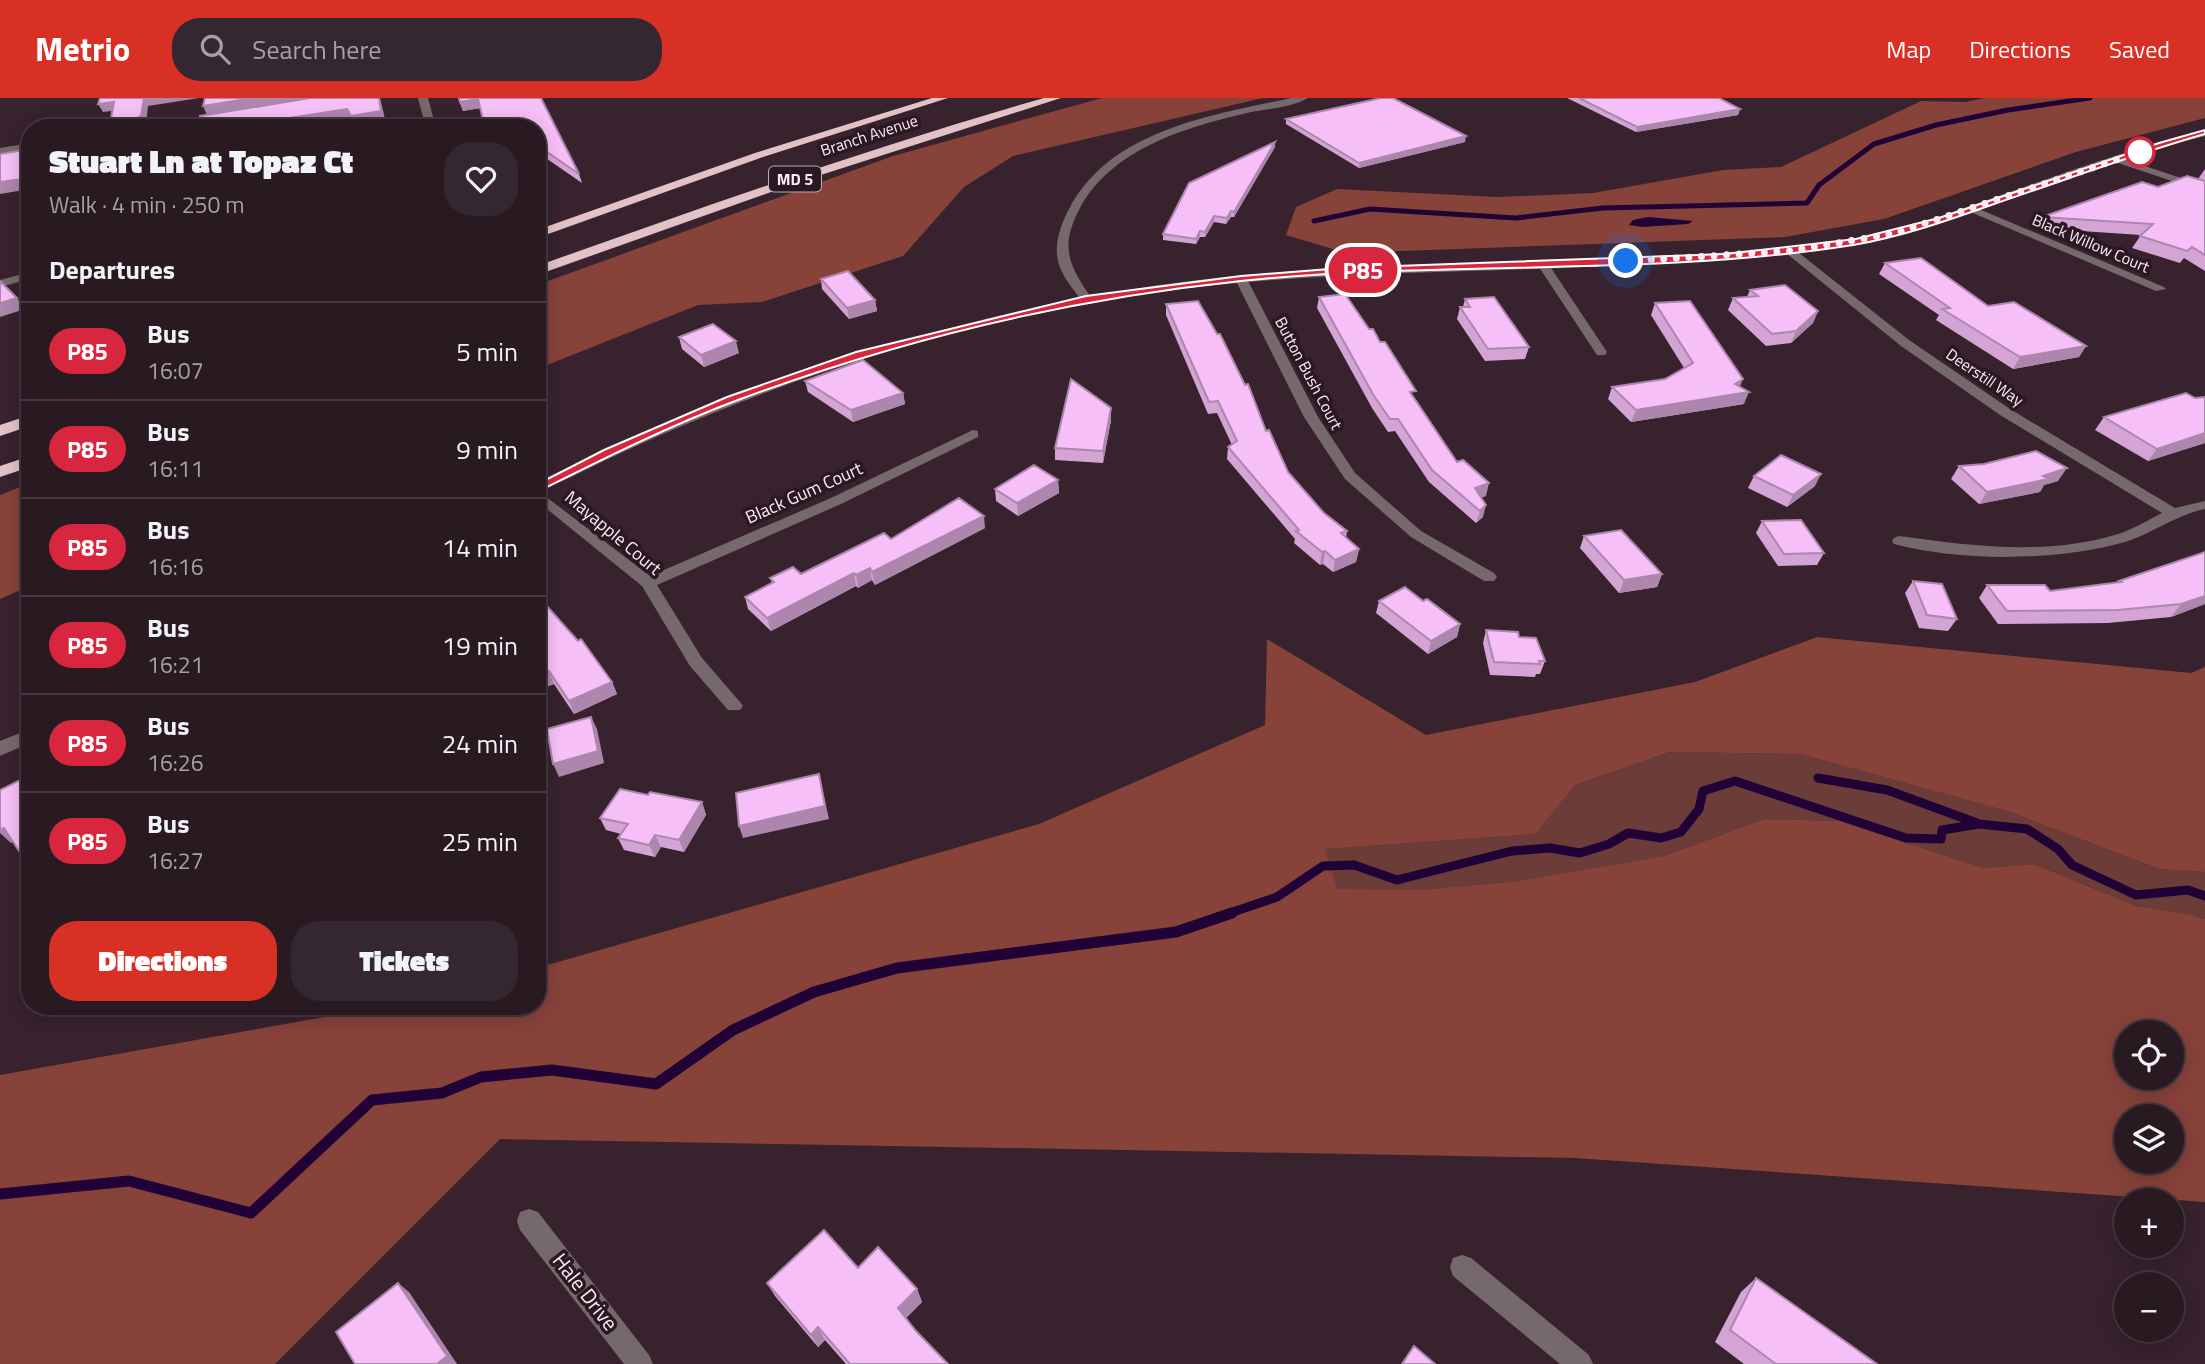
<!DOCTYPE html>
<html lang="en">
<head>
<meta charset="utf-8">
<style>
	:root { --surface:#291a22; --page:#35272f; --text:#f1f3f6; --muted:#a5a1a5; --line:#453840; --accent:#d93025 }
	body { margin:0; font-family:"Titillium Web",sans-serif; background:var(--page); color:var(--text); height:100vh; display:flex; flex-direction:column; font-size:26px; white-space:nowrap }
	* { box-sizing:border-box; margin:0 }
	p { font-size:23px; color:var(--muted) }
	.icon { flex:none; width:38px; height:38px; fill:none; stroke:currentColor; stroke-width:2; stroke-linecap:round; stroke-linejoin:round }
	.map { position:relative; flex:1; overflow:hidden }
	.drawer { position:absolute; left:21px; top:21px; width:525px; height:896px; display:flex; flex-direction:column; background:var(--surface); border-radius:28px; box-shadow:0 4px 18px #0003,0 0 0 2px var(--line) }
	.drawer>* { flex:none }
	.badge { padding:0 14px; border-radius:23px; font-size:24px; line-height:46px }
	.buttons { position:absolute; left:2114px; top:922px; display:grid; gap:14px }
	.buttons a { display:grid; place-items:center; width:70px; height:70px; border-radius:50%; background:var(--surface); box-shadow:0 4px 18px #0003,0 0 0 2px var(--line); font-size:35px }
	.you { position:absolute; width:35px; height:35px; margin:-18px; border:5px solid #fff; border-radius:50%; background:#1a73e8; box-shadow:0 0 0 10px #1a73e833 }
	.map>.badge { position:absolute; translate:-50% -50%; box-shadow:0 0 0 4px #fff }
	h2 { padding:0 28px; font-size:26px; line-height:63px }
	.round { display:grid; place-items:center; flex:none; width:74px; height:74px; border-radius:28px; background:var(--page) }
	.summary { display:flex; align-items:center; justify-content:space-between; height:119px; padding:0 28px }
	h1 { font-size:33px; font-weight:800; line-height:52px }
	.button { display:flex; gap:14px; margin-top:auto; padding:14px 28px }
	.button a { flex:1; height:80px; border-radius:28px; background:var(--accent); color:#fff; font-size:28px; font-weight:800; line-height:80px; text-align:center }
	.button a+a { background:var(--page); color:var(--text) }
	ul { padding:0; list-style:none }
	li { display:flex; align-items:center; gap:21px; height:98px; padding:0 28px; border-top:2px solid var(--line) }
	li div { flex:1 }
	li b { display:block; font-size:26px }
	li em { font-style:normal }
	li .badge { min-width:77px; font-weight:700; text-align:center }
	header { display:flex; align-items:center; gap:42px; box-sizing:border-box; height:98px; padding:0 35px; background:var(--accent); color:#fff }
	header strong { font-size:33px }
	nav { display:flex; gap:38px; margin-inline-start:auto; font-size:24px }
	.search { width:490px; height:63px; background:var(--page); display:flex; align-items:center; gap:18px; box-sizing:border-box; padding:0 24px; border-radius:28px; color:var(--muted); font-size:26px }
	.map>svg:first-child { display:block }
</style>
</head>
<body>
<header>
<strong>Metrio</strong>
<div class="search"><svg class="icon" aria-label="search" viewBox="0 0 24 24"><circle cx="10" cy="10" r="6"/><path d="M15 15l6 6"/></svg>Search here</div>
<nav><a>Map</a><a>Directions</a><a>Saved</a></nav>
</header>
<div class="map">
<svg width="2205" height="1266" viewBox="0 0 2205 1266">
	<rect width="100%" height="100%" fill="#37222d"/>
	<!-- green -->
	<path fill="#6c3d38" d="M1670,654l130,2 210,58 149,57 46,3v47l-17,-5 -51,-8 -103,-42 -50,4 -145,-47 -75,-2 -100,37 -155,26 -92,8h-80l-13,-41 212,-15 39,-49z"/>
	<!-- forest -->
	<path fill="#87423a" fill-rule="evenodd" d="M1102,0h161l-250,58 -49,31 -61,69 -141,46 -64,3 -161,64v-84l356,-129z
		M1985,0h220v20l-129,34 -192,67 -99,18 -439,16 -60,-18 10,-28 41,-18 160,8 96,-4 130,-23 58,-3 140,-66 44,1z
		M30,385v103l-30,13v-104z
		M1817,539l374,36 14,-6v205l-46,-3 -149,-57 -210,-58 -130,-2 -95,33 -39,49 -211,15 12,40 80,1 92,-8 155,-26 100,-37 75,2 145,47 50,-4 103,42 51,8 17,5v283l-630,-44 -1075,-19 -225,225h-275v-289l386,-69h151v-38l502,-144 226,-99 2,-86 159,96 269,-53zM2126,934h46v46h-46zM2172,1018v46h-46v-46z"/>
	<!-- water -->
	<path fill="#200236" d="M1648,119l45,4 -5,3 -46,3 -13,-2 4,-5z"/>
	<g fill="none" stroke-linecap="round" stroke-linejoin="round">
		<!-- stream-far2 -->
		<path stroke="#200236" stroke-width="5" d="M1314,123l56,-12 146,9 87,-10 204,-5 12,-18 55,-41 62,-19 72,-15 82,-12"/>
		<!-- stream-far1 -->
		<path stroke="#200236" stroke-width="9" d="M1818,680l69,12 90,33
			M1227,816l50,-17 46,-31 31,-1 43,15 115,-29 38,-3 30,5 29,-9 19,-11 33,5 20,-6 18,-23 4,-18 32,-10 171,57 35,1 1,-9 37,-6 48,5 31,20 14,16 64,30 52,-5 17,6"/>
		<!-- stream -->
		<path stroke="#200236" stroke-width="11" d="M0,1096l129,-13 122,32 121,-113 70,-7 39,-16 71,-7 104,14 77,-54 81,-38 83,-24 279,-36 56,-19"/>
		<!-- minor -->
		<path fill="#76696b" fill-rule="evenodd" d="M418,0h10l8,30h-10z
			M1291,0h17c-15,9 -40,11 -57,14 -64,15 -140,36 -172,98 -20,38 -9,57 13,89l-10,2c-8,-11 -18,-22 -23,-36 -6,-19 1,-39 10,-56 41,-79 143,-94 222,-111z
			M220,15l3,1v4l-57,10h-24z
			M30,45v6l-30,5v-6z
			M2118,59l87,29v6l-90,-30 -2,-2z
			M1972,108l192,81 2,2 -10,2 -188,-80 -1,-2z
			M1786,151h8l115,91 101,69 165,99 30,-7v8c-29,6 -52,24 -80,33 -67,19 -163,20 -231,2l-2,-3 2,-3 5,-2c72,10 149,20 219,-2 16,-5 30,-14 44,-21l-162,-98 -99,-69 -115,-93z
			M1539,164h8l60,90 -2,3h-8l-60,-91z
			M30,174v7l-30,8v-7z
			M1241,178l6,3 71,138 37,56 66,58 73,42 3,4 -3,4h-10l-73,-44 -66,-58 -41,-62 -69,-138z
			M973,332l5,1v6l-137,67 -184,81 45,73 38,44 3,4 -3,4h-12l-38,-44 -48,-80 -105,-85v-11l113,86 181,-78z
			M529,1111l9,3 111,143 4,9h-29l-104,-134 -3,-9 3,-9z
			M1462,1157l9,3 118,97 4,9h-33l-107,-88 -3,-9 3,-9z"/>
		<!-- tertiary -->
		<path fill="#76696b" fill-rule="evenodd" d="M2205,32v6c-61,15 -122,36 -181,58 -57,20 -114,42 -174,51 -263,40 -531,9 -792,64 -118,24 -235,59 -347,105 -35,14 -69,29 -103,45 -23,11 -47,24 -71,32v-9c226,-106 460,-185 710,-207 201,-18 403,-7 603,-36 60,-9 116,-32 174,-52 59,-21 120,-42 181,-57z
			M30,631v14l-30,13v-15z"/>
		<!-- motorway -->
		<path fill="#e2c2c7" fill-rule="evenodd" d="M932,0h16l-185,59 -226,81v-8l218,-77z
			M1044,0h17l-262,84 -262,93v-9c168,-60 336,-119 507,-168z
			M30,317v11l-30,10v-11z
			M30,358v11l-30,10v-11z"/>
	</g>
	<!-- wall -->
	<path fill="#d4a4d4" d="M458,0h83l38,76 3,9 -45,-31v-24l-57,-20 -17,3z
		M1567,0h152l21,11 -2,6 -102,17z
		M1286,21l179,23 -106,26 -73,-44z
		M1275,49l-41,70h-3l-5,7 -12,-2 -9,15h-5l-4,7 -33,-4v-6z
		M2205,71v102l-21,-13 -4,5 -48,-15 9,-13 -105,-7 6,-11 116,-30 40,-8z
		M1885,165l103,43 98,40 -7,11 -66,12 -77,-49 3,-5 -60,-41z
		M821,181l54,21 2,11 -28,8 -27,-30z
		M1750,192l68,21 -5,12 -22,20 -25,3 -38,-36 5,-12 14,-1z
		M1319,199l96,101 42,64 29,34 -5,1 2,20 -7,6 -47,-41 -34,-51 -7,1 -16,-24 -55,-100z
		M1465,201l64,48 -4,12 -40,2 -28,-42 3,-12h3z
		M1655,205l85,84 4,17 -113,18 -23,-23 4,-12 53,-8 19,-11 -33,-53z
		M1166,206l100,127 22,41 36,41 23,18 -1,7 13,11 -3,13 -23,10 -10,-8 -3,1 -26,-22 1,-4 -68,-80 1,-12 4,-2 -15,-32 -9,1 -42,-99z
		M679,239l60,16 -35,14 -22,-18z
		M805,283l98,12 2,11 -52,18 -45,-30z
		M2205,299v46l-57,18 -53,-31 9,-13z
		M1111,310v12l-8,43 -48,-3v-12z
		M1959,368l99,15 -14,4 -4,7 -61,12 -28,-25z
		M1754,378l61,10 -28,21 -39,-19z
		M1058,382l1,13 -41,23 -22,-15 -1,-12z
		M1762,423l62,32 -7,12 -39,1 -22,-33z
		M985,430l-110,57 -3,-5 -14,8 -2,-2 -85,45 -23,-22 -3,-12 27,-14 -2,-5 31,-4 90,-35z
		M1584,438l78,38 -5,13 -38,6 -39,-45z
		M2205,454v52l-34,13 -63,6 -110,1 -19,-26 8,-13 63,6 68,-8 1,-2z
		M1913,483l44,38 -9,12 -29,-3 -14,-35z
		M537,497l75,87 5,12 -43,20 -20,-30 -8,3 -9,-17z
		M1379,503h44l37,23 -3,13 -29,17 -52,-41z
		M1486,532l33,7 26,24 -5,13h-4l-1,3 -45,-2 -7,-32z
		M648,697l54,7 4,13 -22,37 -23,-5 -6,10 -31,-7 -6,-12 3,-4 -15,-4 -6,-12z
		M858,1170l59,21 5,13 -16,16 10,13 32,33h-102l-21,-24 -7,7 -43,-51 -8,-13z
		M1756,1180l121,86h-133l-29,-22 26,-50z"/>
	<!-- shaded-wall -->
	<path fill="#ac86ad" d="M144,0h55l-51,8 -2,19 -3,1 1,2h-5l-4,-9z
		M253,0h58l-104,17 -4,-9z
		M379,0h1l5,21 -31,5 -3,-8z
		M478,1l3,9 -18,3 -3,-9z
		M114,4l5,8 -16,2 -5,-8z
		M347,11l4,9 -62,10h-45v-3z
		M1740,11l-2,6 -102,17 1,-5z
		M1466,38l-1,6 -106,26v-5z
		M1275,44v5l-41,70v-5z
		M30,80v11l-30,5v-12z
		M1231,113v6l-5,7 1,-6z
		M1214,118v6l-9,15v-5z
		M1200,133v6l-4,7v-5z
		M17,200l8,11 -25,8v-14z
		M875,202l2,11 -28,8 -2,-11z
		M1818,213l-5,12 -22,20 5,-12z
		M736,243l3,12 -35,14 -3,-12z
		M2086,248l-7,11 -66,12 7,-12z
		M1743,281l-5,12 11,1 -5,12 -113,18 5,-12 99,-26z
		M903,295l2,11 -52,18 -2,-12z
		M1111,310v12l-8,43v-12z
		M2205,335v10l-57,18 9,-12z
		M2067,370l-9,13 -14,4 -4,7 -61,12 8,-12z
		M1821,376l-6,12 -28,21 6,-12z
		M1058,382l1,13 -41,23 -1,-13z
		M1489,385l-3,13 -15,4 4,-12z
		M1486,407l-3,12 -7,6 4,-12z
		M984,418l1,12 -110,57 -3,-13z
		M1359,451l-3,13 -23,10 2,-12z
		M1325,453l-2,13 -3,1 2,-13z
		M870,470l2,12 -14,8 -2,-13z
		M854,475l2,13 -85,45 -4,-13z
		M1662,476l-5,13 -38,6 5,-13z
		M2205,498v8l-34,13 10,-13z
		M1460,526l-3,13 -29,17 3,-13z
		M549,573l5,13 -8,3 -6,-13z
		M612,584l5,12 -43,20 -5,-13z
		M591,619l6,12 7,34 -45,14 -6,-13z
		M819,676l10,45 -86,19 -4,-12z
		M702,704l4,13 -22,37 -5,-12z
		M4,730l13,12 -6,3 -11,-10v-3z
		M655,737l6,12 -6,10 -6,-12z
		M51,908h14l-7,6z
		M86,908h14l-7,6z
		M398,1185l11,9 48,72h-20z
		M917,1191l5,13 -19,19 -5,-13z
		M818,1229l7,13 -7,7 -7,-12z"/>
	<!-- building -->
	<path fill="#f6bff7" stroke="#ac86ad" stroke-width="2" d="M100,0h44l-3,18 -6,3 5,3v6h-31l5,-26 -16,2z
		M205,0h48l-50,8z
		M310,0h69l2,13 -30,5 -4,-7 -103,16v3h-48l4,-12z
		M459,0h82l38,76 -42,-29v-17h-52l-7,-29 -18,3z
		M1381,0h12l73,38 -107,27 -73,-44z
		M1579,0h140l21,11 -103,18z
		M1275,44l-41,70 -3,-1 -4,7 -13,-2 -9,16 -5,-1 -4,8 -33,-5 26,-51z
		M30,51v29l-30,4v-28z
		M2187,78l18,5v74l-13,-8 -5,4 -47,-15 13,-12 -111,-7 100,-35 16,5z
		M1921,160l67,48 26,-4 72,44 -66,11 -78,-48 8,-1 -65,-45z
		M848,173l27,29 -28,8 -26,-29z
		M0,183l17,17 -17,5z
		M1785,187l33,26 -22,20 -24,3 -39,-36 25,-2 -8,-6z
		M1345,196l24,35h4l7,13h5l31,49 -6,1 47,70 6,-2 26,23 -14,5 11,17 -6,6 -48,-41 -34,-51h-8l-16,-23 -55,-99z
		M1494,199l35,50 -41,2 -28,-42h10l-5,-8z
		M1198,203l19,33h3l25,51 3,-1 18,47 3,-1 19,42 36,41 23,18 -6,2 18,16 -24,11 -10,-9 -3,1 -26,-21 3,-1 -71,-83 9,-6 -19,-40 -9,1 -43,-98z
		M1690,203l53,78 -8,5 14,8 -113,18 -24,-23 53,-8 28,-16 -38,-60z
		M713,226l23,17 -35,14 -22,-18z
		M863,262l40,33 -52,17 -46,-29z
		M1071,281l40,29 -8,43 -48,-3z
		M2186,295l9,5 10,-1v36l-48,16 -53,-32z
		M2036,353l31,17 -24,8 5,3 -61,13 -28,-26 25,-2z
		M1781,357l40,19 -28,21 -39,-19z
		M1034,367l24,15 -41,23 -22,-14z
		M959,400l25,18 -112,56 -2,-4 -14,7 -2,-2 -87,45 -22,-21 29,-15 -4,-4 23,-11 8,7 83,-41 7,6z
		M1801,422l23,33 -40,1 -22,-33z
		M1621,432l41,44 -38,6 -40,-44z
		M2205,454v44l-24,8 -63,6 -111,1 -20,-26h58l5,6 71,-9 -2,-1z
		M1913,483l29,3 15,35 -30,-4z
		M1405,489l18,14 4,-2 33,25 -29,17 -52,-40z
		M537,497l41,46 3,-2 31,43 -43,19 -20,-30 -9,3 -3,-5z
		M30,531v9l-8,-6z
		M1486,532l32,2 1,5 17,1 9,23h-6l1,3 -46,-2z
		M591,619l7,34 -45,13 -6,-35z
		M819,676l6,32 -86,20 -3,-33z
		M30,677v93l-26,-40 -4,2v-40z
		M620,691l28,6 2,-3 52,10 -23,38 -24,-5 -6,10 -31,-7 10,-14 -28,-6z
		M30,883v10l-7,-5z
		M824,1132l34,38 20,-21 39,42 -19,19 18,23 32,33h-98l-32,-37 -7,8 -44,-52z
		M1756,1180l121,86h-101l-46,-34z
		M398,1185l49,73 -10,8h-82l-19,-32z
		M1414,1248l21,18h-33z"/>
	<!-- line -->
	<path fill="#d7263d" stroke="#fff" stroke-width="2" d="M2205,32v4c-70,20 -140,46 -211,70 -45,16 -93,33 -141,41 -202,32 -409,15 -612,36 -172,18 -342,59 -503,119 -67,25 -133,58 -197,90l-9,-3 72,-37 123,-53 129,-45 230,-56 155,-20 101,-8 383,-14 131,-15 83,-21 220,-75z"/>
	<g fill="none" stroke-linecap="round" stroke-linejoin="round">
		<!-- walk -->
		<path stroke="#fcedf4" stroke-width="7" stroke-dasharray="0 12.6" d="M1626,163l164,-10 106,-18 244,-81"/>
	</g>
	<!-- markers -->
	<circle fill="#fff" stroke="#d7263d" stroke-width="3.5" cx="2140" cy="54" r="14"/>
	<g text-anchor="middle" stroke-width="7" stroke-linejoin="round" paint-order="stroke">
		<!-- far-street labels -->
		<g font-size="16" fill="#fcedf4" stroke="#2c1823">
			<text transform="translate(869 37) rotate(-18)" y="6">Branch Avenue</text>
			<text transform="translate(2091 145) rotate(23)" y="6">Black Willow Court</text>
			<text transform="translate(1309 275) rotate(62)" y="6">Button Bush Court</text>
			<text transform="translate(1985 279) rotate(34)" y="6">Deerstill Way</text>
		</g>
		<!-- shield labels -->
		<rect fill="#2c1823" stroke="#beadb5" stroke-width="2" x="769" y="68.5" width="52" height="25" rx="5"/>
		<g font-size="16" font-weight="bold" fill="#fcedf4">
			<text x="795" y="87">MD 5</text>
		</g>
		<!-- street labels -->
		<g font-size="18" fill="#fcedf4" stroke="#2c1823">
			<text transform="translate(804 395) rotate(-24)" y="6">Black Gum Court</text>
			<text transform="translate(613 435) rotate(40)" y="6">Mayapple Court</text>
		</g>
		<!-- near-street labels -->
		<g font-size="21" fill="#fcedf4" stroke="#2c1823">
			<text transform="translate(585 1194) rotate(52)" y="7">Hale Drive</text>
		</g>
	</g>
</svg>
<div class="buttons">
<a><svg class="icon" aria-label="locate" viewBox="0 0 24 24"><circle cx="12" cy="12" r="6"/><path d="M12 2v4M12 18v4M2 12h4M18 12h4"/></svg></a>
<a><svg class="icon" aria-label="layers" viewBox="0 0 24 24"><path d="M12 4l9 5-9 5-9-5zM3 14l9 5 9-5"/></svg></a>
<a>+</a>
<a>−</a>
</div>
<div class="you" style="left:1626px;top:163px"></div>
<b class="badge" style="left:1363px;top:172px;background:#d7263d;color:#fff">P85</b>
<section class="drawer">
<div class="summary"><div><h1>Stuart Ln at Topaz Ct</h1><p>Walk · 4 min · 250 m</p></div><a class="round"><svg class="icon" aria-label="heart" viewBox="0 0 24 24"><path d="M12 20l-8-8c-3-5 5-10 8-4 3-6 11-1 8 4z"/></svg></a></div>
<h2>Departures</h2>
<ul>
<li><span class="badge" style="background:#d7263d;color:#fff">P85</span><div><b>Bus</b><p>16:07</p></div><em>5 min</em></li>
<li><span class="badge" style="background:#d7263d;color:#fff">P85</span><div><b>Bus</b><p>16:11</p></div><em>9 min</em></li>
<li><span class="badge" style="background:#d7263d;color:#fff">P85</span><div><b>Bus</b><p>16:16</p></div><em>14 min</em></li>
<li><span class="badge" style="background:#d7263d;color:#fff">P85</span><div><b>Bus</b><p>16:21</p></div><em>19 min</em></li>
<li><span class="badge" style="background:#d7263d;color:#fff">P85</span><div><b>Bus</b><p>16:26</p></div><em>24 min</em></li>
<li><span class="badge" style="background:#d7263d;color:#fff">P85</span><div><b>Bus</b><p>16:27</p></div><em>25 min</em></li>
</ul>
<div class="button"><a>Directions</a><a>Tickets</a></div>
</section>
</div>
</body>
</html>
